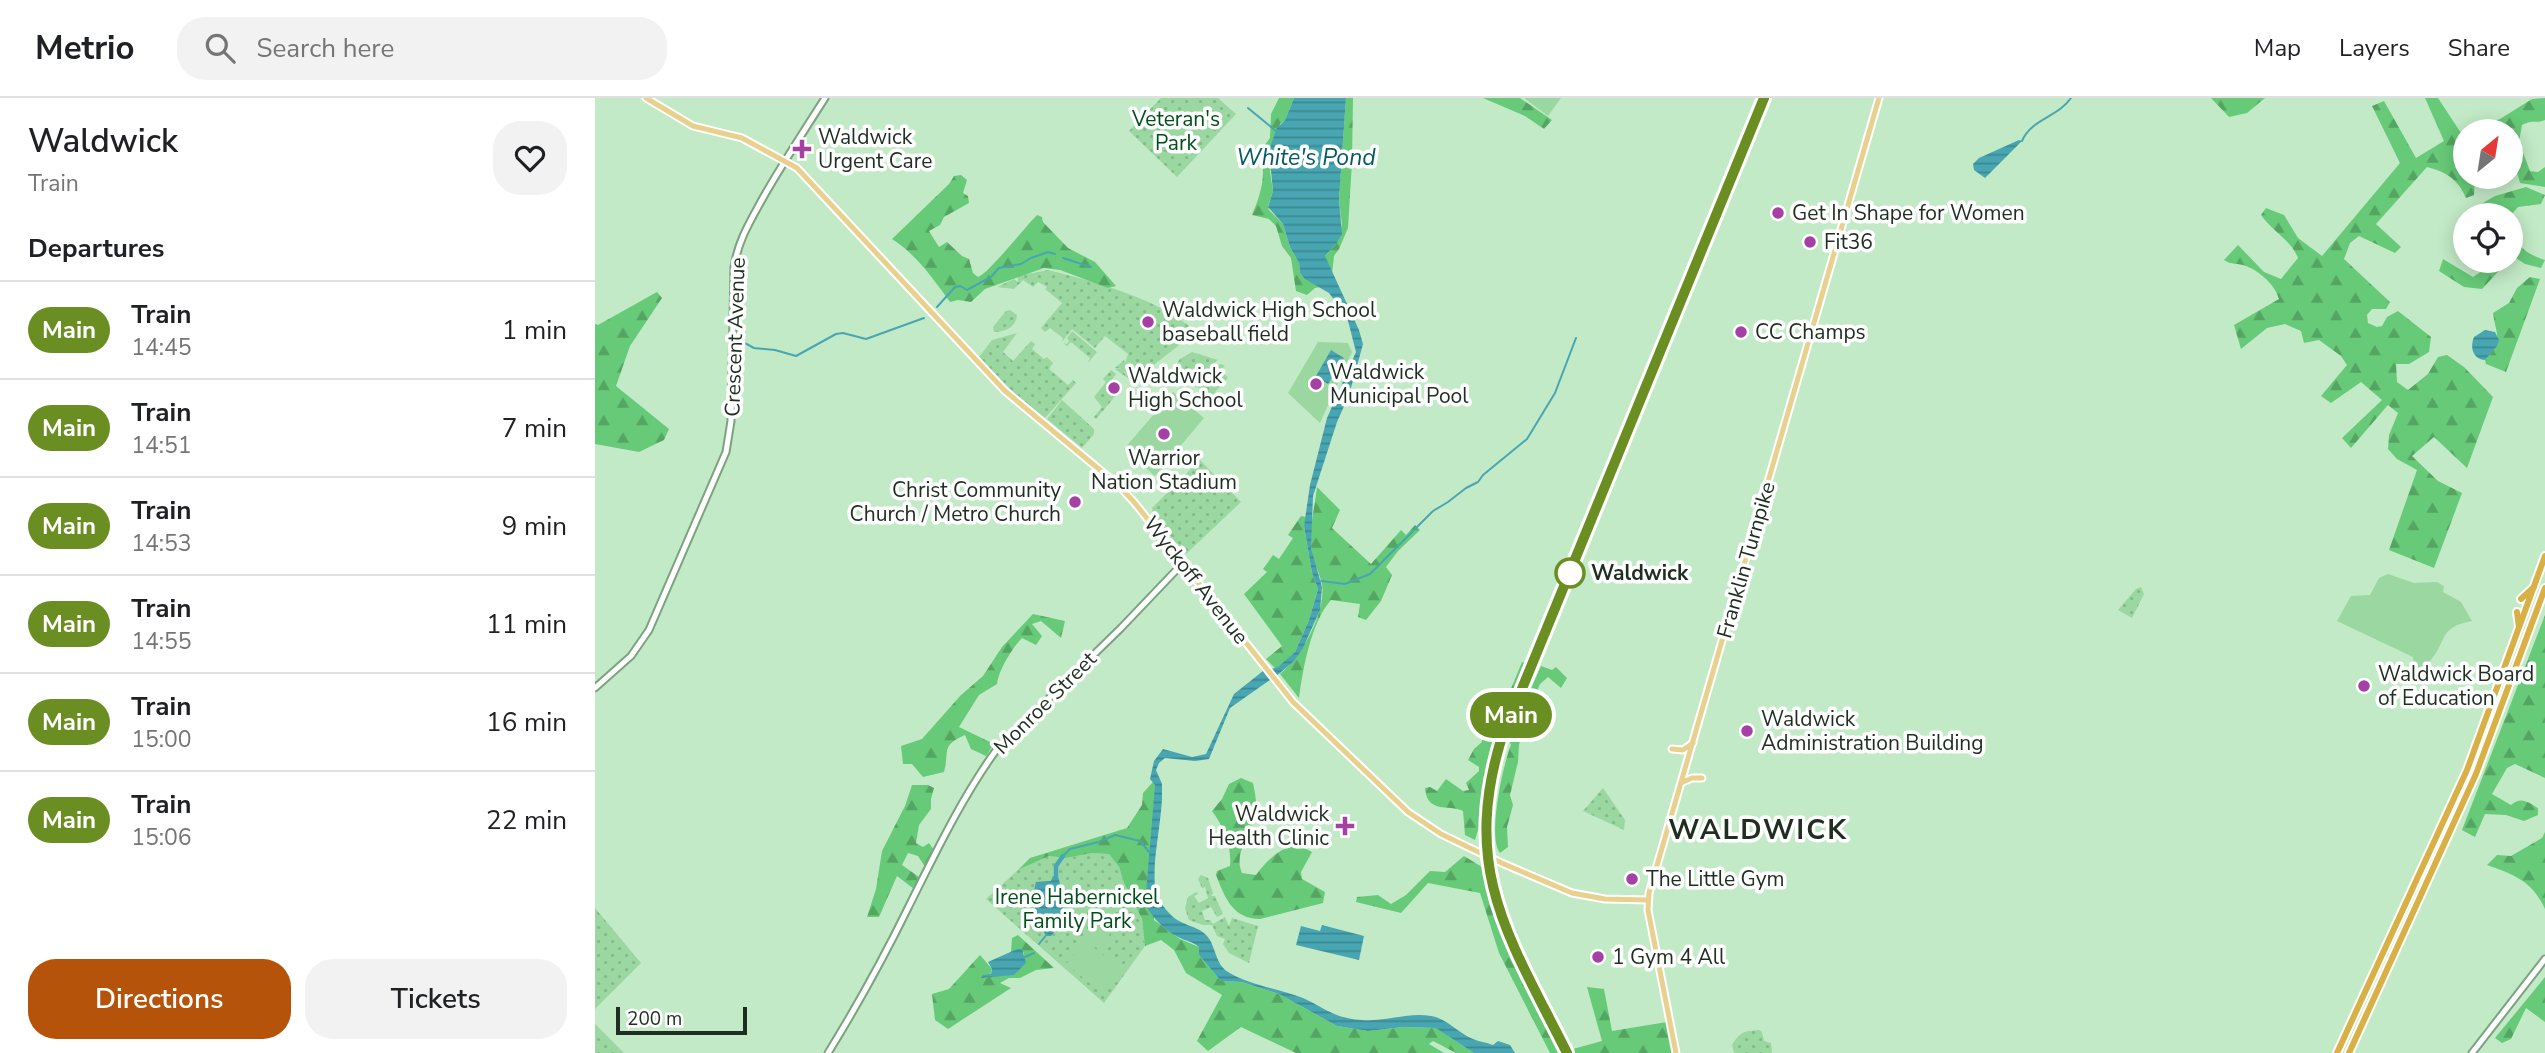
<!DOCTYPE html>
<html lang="en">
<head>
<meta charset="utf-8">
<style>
	:root { --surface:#fff; --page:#f2f2f2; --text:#202124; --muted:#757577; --line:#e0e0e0; --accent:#b45309 }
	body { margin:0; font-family:"Nunito Sans",sans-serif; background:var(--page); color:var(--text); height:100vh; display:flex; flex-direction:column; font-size:26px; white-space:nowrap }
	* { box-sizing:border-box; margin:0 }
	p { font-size:23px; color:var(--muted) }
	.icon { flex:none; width:38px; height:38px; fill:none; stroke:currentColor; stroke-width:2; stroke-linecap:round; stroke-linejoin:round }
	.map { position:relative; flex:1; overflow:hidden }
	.panel { display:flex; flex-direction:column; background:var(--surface); width:595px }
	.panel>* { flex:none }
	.badge { padding:0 14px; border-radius:23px; font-size:24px; line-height:46px }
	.needle { width:46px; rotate:30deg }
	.tools { position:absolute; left:1858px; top:21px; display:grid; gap:14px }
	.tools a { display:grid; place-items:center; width:70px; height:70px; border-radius:50%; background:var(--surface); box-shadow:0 4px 18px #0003; font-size:35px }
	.scale { position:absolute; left:21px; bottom:18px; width:131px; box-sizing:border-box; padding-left:7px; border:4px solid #1f2e21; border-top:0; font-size:19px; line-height:24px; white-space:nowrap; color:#1f2e21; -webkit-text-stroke:5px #fff; paint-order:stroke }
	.map>.badge { position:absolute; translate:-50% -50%; box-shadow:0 0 0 4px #fff }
	h2 { padding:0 28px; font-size:26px; line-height:63px }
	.round { display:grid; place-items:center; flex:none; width:74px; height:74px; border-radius:28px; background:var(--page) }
	.headline { display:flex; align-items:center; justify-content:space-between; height:119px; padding:0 28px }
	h1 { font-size:33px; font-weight:600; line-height:52px }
	.cta { display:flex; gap:14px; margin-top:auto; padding:14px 28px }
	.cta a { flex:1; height:80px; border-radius:28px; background:var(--accent); color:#fff; font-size:28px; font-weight:600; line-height:80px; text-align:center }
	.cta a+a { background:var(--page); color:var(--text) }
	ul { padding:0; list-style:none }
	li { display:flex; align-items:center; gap:21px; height:98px; padding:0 28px; border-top:2px solid var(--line) }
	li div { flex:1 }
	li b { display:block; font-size:26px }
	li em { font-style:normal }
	li .badge { min-width:77px; font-weight:700; text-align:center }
	header { display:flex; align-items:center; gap:42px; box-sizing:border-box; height:98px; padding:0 35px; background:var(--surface); border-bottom:2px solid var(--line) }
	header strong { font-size:33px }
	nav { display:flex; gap:38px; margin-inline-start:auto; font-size:24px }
	.search { width:490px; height:63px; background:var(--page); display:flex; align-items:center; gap:18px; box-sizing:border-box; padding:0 24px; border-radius:28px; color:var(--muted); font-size:26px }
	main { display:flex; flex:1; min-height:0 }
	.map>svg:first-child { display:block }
</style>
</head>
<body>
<header>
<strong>Metrio</strong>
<div class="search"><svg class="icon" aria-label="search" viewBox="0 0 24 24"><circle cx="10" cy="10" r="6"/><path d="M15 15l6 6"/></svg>Search here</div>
<nav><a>Map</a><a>Layers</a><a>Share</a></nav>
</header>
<main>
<section class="panel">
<div class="headline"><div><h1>Waldwick</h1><p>Train</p></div><a class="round"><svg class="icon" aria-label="heart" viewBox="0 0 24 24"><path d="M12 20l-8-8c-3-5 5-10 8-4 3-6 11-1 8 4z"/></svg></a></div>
<h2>Departures</h2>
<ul>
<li><span class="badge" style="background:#6b8e23;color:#fff">Main</span><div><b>Train</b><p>14:45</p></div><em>1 min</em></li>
<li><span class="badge" style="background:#6b8e23;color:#fff">Main</span><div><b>Train</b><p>14:51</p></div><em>7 min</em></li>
<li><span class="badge" style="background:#6b8e23;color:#fff">Main</span><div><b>Train</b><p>14:53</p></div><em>9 min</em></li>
<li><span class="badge" style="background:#6b8e23;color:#fff">Main</span><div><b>Train</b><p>14:55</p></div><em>11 min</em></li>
<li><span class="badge" style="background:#6b8e23;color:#fff">Main</span><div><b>Train</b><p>15:00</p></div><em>16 min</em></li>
<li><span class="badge" style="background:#6b8e23;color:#fff">Main</span><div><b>Train</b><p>15:06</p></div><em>22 min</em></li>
</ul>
<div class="cta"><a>Directions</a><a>Tickets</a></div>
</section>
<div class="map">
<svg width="1950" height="955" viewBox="0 0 1950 955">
	<defs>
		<pattern id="green-dots" width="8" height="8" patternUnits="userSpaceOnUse" patternTransform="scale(1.75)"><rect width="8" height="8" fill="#9ad7a1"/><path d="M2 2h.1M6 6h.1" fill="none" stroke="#84b98a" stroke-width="1.8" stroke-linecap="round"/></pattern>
		<pattern id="forest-firs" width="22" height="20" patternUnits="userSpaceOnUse" patternTransform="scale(1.75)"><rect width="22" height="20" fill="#67ca78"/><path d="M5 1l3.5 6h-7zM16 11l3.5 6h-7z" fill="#54a462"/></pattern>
		<pattern id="water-rules" width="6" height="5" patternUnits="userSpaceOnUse" patternTransform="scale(1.75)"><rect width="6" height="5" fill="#48a6b3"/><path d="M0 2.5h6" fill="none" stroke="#3b8891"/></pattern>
	</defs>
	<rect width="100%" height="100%" fill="#c2eac6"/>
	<!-- green -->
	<path fill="url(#green-dots)" d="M566,0h57l18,16 -59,63 -48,-46z
		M453,172c47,12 113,29 148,62l-45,35 -11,4 -2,-3 -5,3 -2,6 -10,-8 9,9 -1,1 -14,-10h6l-6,-1 9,-8 1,3 3,-9 -23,-18 -10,12 -23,-19 -10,13 1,-4 -13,-10 -5,4 -4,-4 21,-25 -17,-14 2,-2 -9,-5 -5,5 -10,-7 -9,9 -17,-2 17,-8 4,3v-6z
		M415,212l7,5c-1,12 -12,17 -23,17l-1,-5 13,-16z
		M477,233l25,21 -9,11 2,-5 -19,-16 -4,4 -4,-3 4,1 2,-3 -2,-3z
		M422,235l-14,19 10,9 18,-20 4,3 -3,5 12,10 3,-2 6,6 -4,6 19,16 5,-5 3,3 -31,35 -31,-25 -35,-36 13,-17z
		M597,254l26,8 -7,6 1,2 9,-4 4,2 -4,3 7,9 -13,14 6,7 -10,11c-2,-19 -14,-28 -33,-25l5,-6 -4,-3 2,-4 -9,9 -5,-4 13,-18z
		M516,272l5,4 -8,11 10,8 -22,26 -2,-2 8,-10 -8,-10 12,-15 -3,-3z
		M467,302l32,29v5l-12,14 -35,-29z
		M605,362l41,42 -55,52 -33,-38 -1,-8z
		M1546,489l3,7 -12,24 -14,-8 18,-21z
		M1008,690l22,32 -1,10 -41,-19z
		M497,755l17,1 10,13 5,16 18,36 3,27 -41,57 -118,-104 32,-29 31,-14 17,2z
		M606,777l7,3 5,15 -2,3h4l8,18 -6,3 -6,-10 -9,4 3,9h5l3,4 12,-7 4,9 3,-8 26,8 -9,37 -20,-10 -6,-9 2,-5 -8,-3 -5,-11h-9l-14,-5 -4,-12 3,-11 9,-5 1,2 -4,2 5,7 9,-5 -3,-11 -3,1 -4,-9z
		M0,810l46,55 -46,46z
		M0,926l29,29h-29z
		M1164,932l3,2 2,9 7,2 1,10h-38l-2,-8c8,-13 12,-14 27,-15z"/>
	<!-- forest -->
	<path fill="url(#forest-firs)" d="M684,0h15l-9,22 -5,4 -10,48 3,19 -5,15 1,4 14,14 7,23 9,16 1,10 5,5 31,-34 6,-19 -3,-26 7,-101h7l-1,64 -4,66 -9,21 -5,7 -2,18 -11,13 -6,1 -8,7 -11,-4 -5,-33 -9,-12 -6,-20 -7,-7 -17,-4c8,-19 16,-42 7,-62l11,-15 1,-24z
		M888,0h37l32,22 -8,9 -19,-13z
		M1616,0h54l-18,15 -18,4z
		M1830,0h13l23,35 5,-1v45h7l2,3 -1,15 -8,3c-8,-19 -20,-26 -39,-31l-51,57 25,23 -6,6 -36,-17 -9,7 -6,16 46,43 -4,7h-14l-5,6 1,8 9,4 5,-1 5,-9 11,-6 33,26 -2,15 -20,12h-13l1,18 11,8 20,-16 10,-17 9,-2 17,12 29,30 -26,71 -33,-31 -22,19 26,25 24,12 -28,75 -45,-18 28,-80 -20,-11 -9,-10 1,-14 9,-22 -10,-8 -37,43 -9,-10 40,-38 -21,-18 -30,21 -10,-7 26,-31 -6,-9 -22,-16 -15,3 -3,-12 -16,-7 -18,4 -26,21 -7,-24 45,-26c-4,-14 -18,-27 -33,-33 -8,-3 -15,-1 -22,-6l14,-15 26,27 17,7 17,-21c-8,-19 -26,-27 -37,-43l5,-7 18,7 14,23 24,18 78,-93 -28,-57 12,-5 32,57 28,-17z
		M1950,0v22c-8,4 -12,-1 -23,5l-3,17 11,29 8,1 7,-5v20l-25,-4 -9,-31v-21h-44l33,-12 32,-20z
		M366,77l6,5 -4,13 5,3 1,7 -25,14 -4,8 -11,6 10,16 8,-5 15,14 7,3 4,14 5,4c10,-3 47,-50 59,-62l5,2 1,5 25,26 27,14 21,24 -8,2 -48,-18 -16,-2 -59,21 -14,13 -13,-2 -8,2c-16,-22 -34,-48 -58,-63l57,-55 5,-8z
		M1931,89l19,8 -4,9 -23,3 -7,8h-34l-1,-8 19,-11z
		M1916,125c6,23 11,29 34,37l-4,8 -16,-4 -12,-8 -2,1z
		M1848,161l30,18 18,-12 3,-4h14l-26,28 -18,-2 -25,-16z
		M1935,179l10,2 -34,93 -20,-8 -1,-4c18,-21 12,-21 8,-47l16,-10 8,-15z
		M62,194l5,6 -32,48 -14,40 53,43 -5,11 -25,12 -44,-8v-120l3,1z
		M722,389l23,23 -8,18 39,36 30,-34 5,5 9,-10 5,5 -22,21 -12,16 6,8 -11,26 -15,19 -8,-3 2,-13 -29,-4c-20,22 -28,69 -32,98l-19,-24c22,-18 46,-61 42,-90 -3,-13 -10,-25 -11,-37 -2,-19 4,-41 6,-60z
		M706,418l5,1 -2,9 8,47 6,16 -9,31 -14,32 -18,18 -11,-11 16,-13 -38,-52 23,-22 -4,-3 10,-14 6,4 14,-21 -5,-3z
		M438,516l32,7 -4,17 -20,-17 -9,3 10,12 -6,9 -14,-7c-10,10 -24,33 -25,46l-18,11 -20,32 35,17 -8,12 -15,-7 -6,-14c-25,11 -15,16 -21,37l-21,5 -11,-13h-9l-2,-18 21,-7 39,-44 22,-19 19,-29z
		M1950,517v163l-30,-14 -8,4 -15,26 19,11c10,-9 17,-3 27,3v7l-14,6 -18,-6 -21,-1 -10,23 -13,-7z
		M927,564l3,1 1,6 -16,44 -12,22 -14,75 -9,30 -10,-5 -2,-24c-15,-7 -36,3 -38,-23l5,-1 7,4 9,-12 17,12 6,-1 -3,-7 13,-12v-4l-11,-7 6,-11 8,-7 -1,-20 29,-31z
		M946,568l11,4 4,-3 11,11 -6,10 -13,-11 -8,7 -12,29 -9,32 -1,17 -8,33 3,10 -6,22 1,20 -8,6c-13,-15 3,-89 11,-108l-2,-5 10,-20 3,-1 2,-15z
		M646,680l12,5c2,10 5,23 2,33 -4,19 -22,37 -13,57l14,2c10,-14 24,-27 41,-31l15,8 -11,20 1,7 23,13 -2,11 -63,16c-27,0 -35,-21 -44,-44l1,-4 13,-5c2,-19 -6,-39 -18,-55l10,-12 7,-15z
		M558,684l2,2 -1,136 26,19 19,8v8l22,26 21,1 37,12 58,32 31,5 36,-4 33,1 37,25h-18l-23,-12 -4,3 15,9h-148l-55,-26 -33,24 -11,-10 25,-46 -36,-22 -12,-23 -13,-10 -16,6 -3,-27 -18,-36 -5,-16 -10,-13 -17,-1 -26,5 -17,-2 -31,14 12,-12 97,-30 15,-23 1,-12z
		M317,687h16l6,3 -3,11v10l-12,16 -3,18 7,4 6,-4 5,7 -9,17 -7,-11 -10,-3 -6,12 17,12 -5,12 -17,-13 -18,41h-12l9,-28 6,-38 23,-45z
		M1950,734v77c-13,-28 -30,-34 -58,-44l10,-10 14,1 31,-18z
		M869,758l18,11 24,74 56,111 40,-11 -15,-54 17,2 8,42 55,-9 7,31h-124l-51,-100 -19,-60 -52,-10 -27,30 -45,-11 1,-5 21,-2 13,9 15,-9 24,-24 15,1z
		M423,837l36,33 -18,2 -16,8h-11l-9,5 11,5 -63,41 -13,-9 -3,-26 17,-5 31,-34 12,14 -2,6 -8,3 32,-4 9,-8 1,-13 -7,-4 -6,3 1,-14z
		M1950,879v45l-19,-14 -15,31 -9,4 -7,-5z"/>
	<!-- pitch -->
	<path fill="#9ad7a1" d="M929,0h37l-13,18z
		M599,7l19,18 -33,36 -19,-18z
		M723,244l30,1 4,9 -32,71 -32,-30z
		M578,294l31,26 -49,58 -31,-27z
		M1793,476l26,9 23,-1 7,4 -1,6 18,10 11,19c-35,6 -24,21 -43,41l1,11 -3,6 -13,-8 -1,-14 -76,-36 14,-25 19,-1 9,-17z
		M501,822l14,14 -5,9 -13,3 29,23 -19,24 -36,-29 20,-24 -2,-4 9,-11v-4z"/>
	<!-- water -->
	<path fill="url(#water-rules)" d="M699,0h52l-7,101 3,35 -6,10 -11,12 34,74 4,14 -14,51 -12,27 -24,74 -2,52 11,39 -2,23 -17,38 -9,13 -14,12 -50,35 -21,51 -14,2 -30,-3 -6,5 -3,7 6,14v14c-1,27 -10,64 -7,90 1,10 9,20 16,27 11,11 28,11 36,21 9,10 8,28 21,36 21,13 52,17 75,26 24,11 30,20 59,22 23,2 46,-8 69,-4 17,3 27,17 42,23 6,3 13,3 20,6l5,-4 12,4 5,8h-41l-38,-25 -32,-1 -36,4 -31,-5 -58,-32 -37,-12 -21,-1 -22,-26v-8c-7,-6 -14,-6 -21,-10 -15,-8 -24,-18 -33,-32l10,-120 -5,-6 4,-18 9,-12 29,8 14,-3 28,-60 29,-23 15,-4 17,-15 14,-32 9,-31 -6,-16 -8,-47 6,-41 17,-67 29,-66 -9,-35 -18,-24 -24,-14 -5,-6 -1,-10 -9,-16 -7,-23 -15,-17 5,-16 -4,-41 8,-22 8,-8z
		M1424,42l3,1 -37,37 -11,-8 -1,-6 6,-6z
		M1890,232l10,2 4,8 -2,6 -12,14c-13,-1 -15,-13 -11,-23z
		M736,252l13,8 -16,26 -12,-8z
		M458,778h5c6,23 9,40 -7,60h-4c-11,-12 -16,-39 -11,-54l15,-1z
		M727,827l42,11 -5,24 -63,-15 5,-19 19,5z
		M422,851h5l4,14 -12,12 -33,3 2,-3 8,-1 1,-5 -4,-7z"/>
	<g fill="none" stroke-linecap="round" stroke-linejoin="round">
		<!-- stream -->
		<path stroke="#48a6b3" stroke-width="2" d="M653,10l28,23
			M1427,43c9,-22 36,-24 49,-43
			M468,160l28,9
			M342,209l18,-20 5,-1 7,4 24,-13 8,-9 22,-4 10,-6 17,-6 7,2
			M142,244h6l11,6 21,2 21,6 40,-22 7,-1 23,6 58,-21
			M726,483l24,3 25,-10 63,-63 15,-9 18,-14 12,-6 5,-7 44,-36 28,-46 21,-55
			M468,758l7,-7 29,-7 16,-7 25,6 10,12
			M444,846l8,-10
			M430,859l9,-4"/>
		<!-- canal -->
		<path stroke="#48a6b3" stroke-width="4.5" d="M461,778v-10l7,-10"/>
		<!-- secondary casing -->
		<g stroke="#7ca280" stroke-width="9">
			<path id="secondary" d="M0,590l36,-32 18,-26 77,-178 5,-31 3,-154c4,-27 17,-47 30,-71 19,-33 40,-65 61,-98
				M233,955c29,-47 56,-96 80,-145 27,-54 54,-111 89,-159l124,-121 62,-65
				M1877,955l73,-94"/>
		</g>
		<!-- primary casing -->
		<g stroke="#fff" stroke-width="9">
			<path id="primary" d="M51,0l47,28 49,12 55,30 208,223 113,94 16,17 159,200 115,110 33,22 31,15
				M1077,651l11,1 10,-7
				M1088,684l9,-4h10
				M909,766l68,29 33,6 43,1
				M1081,955l-28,-143 1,-17 230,-795"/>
		</g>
		<!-- highway casing -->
		<g stroke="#fff" stroke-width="10">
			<path id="highway" d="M1926,501l13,-12
				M1922,514l2,15
				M1742,955l130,-283 78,-214
				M1754,955l127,-279 69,-186"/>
		</g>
		<!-- secondary -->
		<use href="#secondary" stroke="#fff" stroke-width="5"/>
		<!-- primary -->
		<use href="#primary" stroke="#e8d08f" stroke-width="5"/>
		<!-- highway -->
		<use href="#highway" stroke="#d8b045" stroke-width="6"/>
		<!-- rail casing -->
		<g stroke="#668069" stroke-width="4.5">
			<path id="rail" d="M975,955c-57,-112 -106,-181 -67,-312l264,-643"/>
		</g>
		<!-- rail -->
		<use href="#rail" stroke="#fff" stroke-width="2" stroke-dasharray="5" stroke-linecap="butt"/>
		<!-- primary-bridge casing -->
		<g stroke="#fff" stroke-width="9" stroke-linecap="butt">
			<path id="primary-bridge" d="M877,751l32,15"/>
		</g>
		<!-- primary-bridge -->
		<use href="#primary-bridge" stroke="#e8d08f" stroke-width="5"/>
	</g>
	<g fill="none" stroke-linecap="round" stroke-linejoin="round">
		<!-- line casing -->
		<g stroke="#fff" stroke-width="16">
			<path id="line" d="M972,955c-57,-114 -106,-181 -66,-313l263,-642"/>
		</g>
		<!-- line -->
		<use href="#line" stroke="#6b8e23" stroke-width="10"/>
	</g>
	<!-- markers -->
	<g fill="#a540a5" stroke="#fff" stroke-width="2.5">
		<path d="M203.5 40.5h7v7h7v7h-7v7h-7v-7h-7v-7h7z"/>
		<circle cx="1183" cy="115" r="7"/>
		<circle cx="1215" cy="144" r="7"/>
		<circle cx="553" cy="224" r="7"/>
		<circle cx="1146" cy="234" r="7"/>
		<circle cx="721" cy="286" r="7"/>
		<circle cx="519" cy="290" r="7"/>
		<circle cx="569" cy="336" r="7"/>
		<circle cx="480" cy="404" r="7"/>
		<circle cx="1769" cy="588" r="7"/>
		<circle cx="1152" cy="633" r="7"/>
		<path d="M746.5 717.5h7v7h7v7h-7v7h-7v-7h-7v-7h7z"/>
		<circle cx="1037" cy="781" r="7"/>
		<circle cx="1003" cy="859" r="7"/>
	</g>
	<circle fill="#fff" stroke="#6b8e23" stroke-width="3.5" cx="975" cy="475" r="14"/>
	<g text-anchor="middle" stroke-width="7" stroke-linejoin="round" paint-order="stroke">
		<!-- park labels -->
		<g font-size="21" fill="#004e1a" stroke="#fff">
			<text x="581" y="28">Veteran's<tspan x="581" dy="24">Park</tspan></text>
			<text x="482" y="806">Irene Habernickel<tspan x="482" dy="24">Family Park</tspan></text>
		</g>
		<!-- poi labels -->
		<g font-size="21" fill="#1f2e21" stroke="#fff" text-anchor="start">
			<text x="223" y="46">Waldwick<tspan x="223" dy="24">Urgent Care</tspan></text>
			<text x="1197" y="122">Get In Shape for Women</text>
			<text x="1229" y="151">Fit36</text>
			<text x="567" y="219">Waldwick High School<tspan x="567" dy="24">baseball field</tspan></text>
			<text x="1160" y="241">CC Champs</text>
			<text x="735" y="281">Waldwick<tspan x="735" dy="24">Municipal Pool</tspan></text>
			<text x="533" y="285">Waldwick<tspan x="533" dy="24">High School</tspan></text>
			<text x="569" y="367" text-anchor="middle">Warrior<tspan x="569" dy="24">Nation Stadium</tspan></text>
			<text x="466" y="399" text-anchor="end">Christ Community<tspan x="466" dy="24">Church / Metro Church</tspan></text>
			<text x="1783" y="583">Waldwick Board<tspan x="1783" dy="24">of Education</tspan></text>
			<text x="1166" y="628">Waldwick<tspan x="1166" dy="24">Administration Building</tspan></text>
			<text x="734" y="723" text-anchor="end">Waldwick<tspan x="734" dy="24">Health Clinic</tspan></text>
			<text x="1051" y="788">The Little Gym</text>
			<text x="1017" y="866">1 Gym 4 All</text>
		</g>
		<!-- street labels -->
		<g font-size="21" fill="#1f2e21" stroke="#fff">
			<text transform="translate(140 239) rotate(-88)" y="7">Crescent Avenue</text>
			<text transform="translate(1151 462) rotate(-74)" y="7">Franklin Turnpike</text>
			<text transform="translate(601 482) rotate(52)" y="7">Wyckoff Avenue</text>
			<text transform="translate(450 605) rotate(-45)" y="7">Monroe Street</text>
		</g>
		<!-- stop labels -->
		<g font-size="21" font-weight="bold" fill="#1f2e21" stroke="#fff" text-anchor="start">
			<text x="996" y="482">Waldwick</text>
		</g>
		<!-- water labels -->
		<g font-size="23" font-style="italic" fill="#045963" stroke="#fff">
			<text x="711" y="67">White's Pond</text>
		</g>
		<!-- district labels -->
		<g font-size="28" font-weight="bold" letter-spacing="2" fill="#1f2e21" stroke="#fff">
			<text x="1163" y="741">WALDWICK</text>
		</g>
	</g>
</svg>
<div class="tools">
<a><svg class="needle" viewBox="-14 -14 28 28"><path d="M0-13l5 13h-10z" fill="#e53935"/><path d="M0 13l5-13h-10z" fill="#757577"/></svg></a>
<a><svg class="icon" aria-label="locate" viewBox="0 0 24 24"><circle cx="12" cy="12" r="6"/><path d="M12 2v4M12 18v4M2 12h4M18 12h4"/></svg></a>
</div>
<div class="scale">200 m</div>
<b class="badge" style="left:916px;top:617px;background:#6b8e23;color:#fff">Main</b>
</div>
</main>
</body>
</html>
